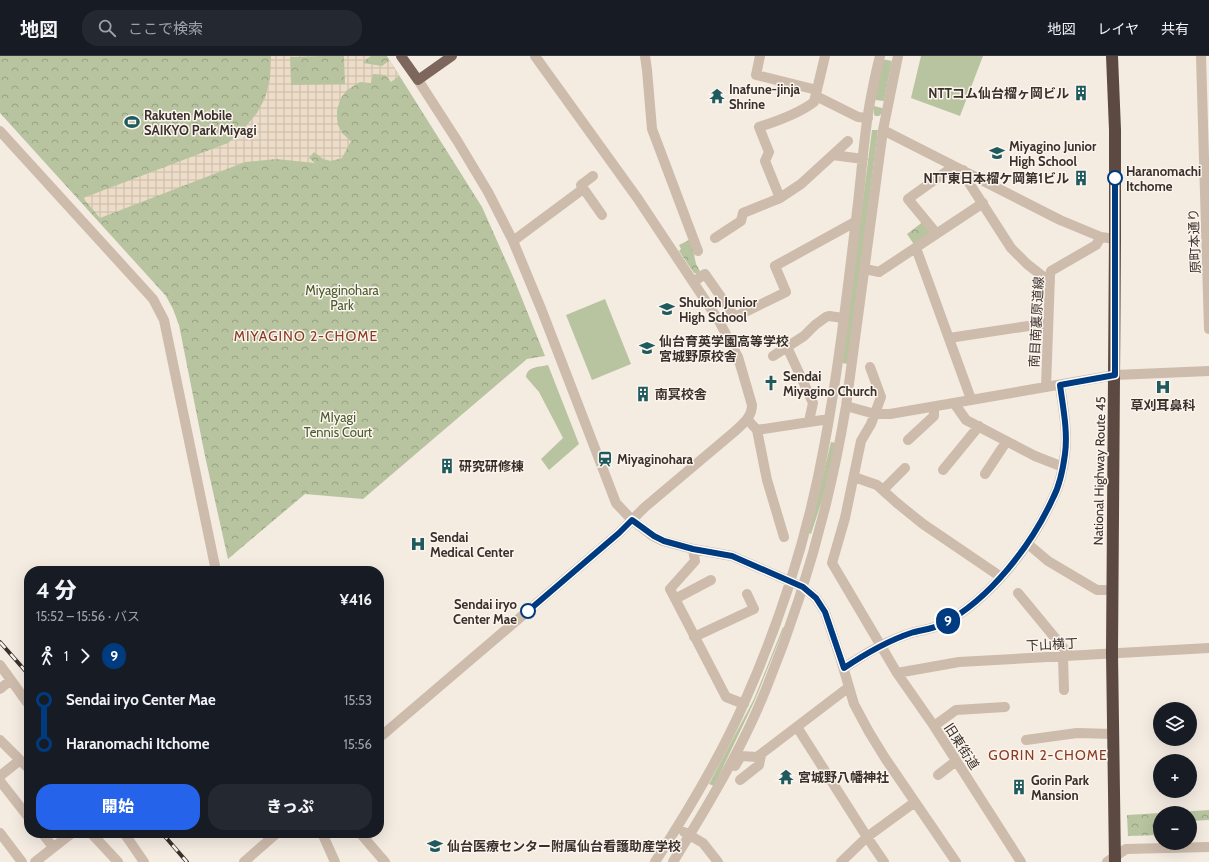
<!DOCTYPE html>
<html lang="ja">
<head>
<meta charset="utf-8">
<style>
	:root { --surface:#171b24; --page:#242831; --text:#f1f3f6; --muted:#9ea1a6; --line:#363941; --accent:#2563eb }
	body { margin:0; font-family:Cabin,"Noto Sans JP",sans-serif; background:var(--page); color:var(--text); height:100vh; display:flex; flex-direction:column; font-size:15px; white-space:nowrap }
	* { box-sizing:border-box; margin:0 }
	p { font-size:13px; color:var(--muted) }
	.icon { flex:none; width:22px; height:22px; fill:none; stroke:currentColor; stroke-width:2; stroke-linecap:round; stroke-linejoin:round }
	.map { position:relative; flex:1; overflow:hidden }
	.panel { position:absolute; left:24px; top:510px; width:360px; height:272px; display:flex; flex-direction:column; background:var(--surface); border-radius:16px; box-shadow:0 4px 16px #0002 }
	.panel>* { flex:none }
	.badge { padding:0 8px; border-radius:13px; font-size:14px; line-height:26px }
	.buttons { position:absolute; left:1153px; top:646px; display:grid; gap:8px }
	.buttons a { display:grid; place-items:center; width:44px; height:44px; border-radius:50%; background:var(--surface); box-shadow:0 4px 16px #0002; font-size:20px }
	.map>.badge { position:absolute; translate:-50% -50%; box-shadow:0 0 0 2px #fff }
	.legs { display:flex; align-items:center; gap:6px; height:44px; padding:0 12px; font-size:13px }
	.legs p { margin-inline-start:auto }
	.headline { display:flex; align-items:center; justify-content:space-between; height:68px; padding:0 12px }
	h1 { font-size:22px; font-weight:800; line-height:30px }
	.cta { display:flex; gap:8px; margin-top:auto; padding:8px 12px }
	.cta a { flex:1; height:46px; border-radius:16px; background:var(--accent); color:#fff; font-size:16px; font-weight:800; line-height:46px; text-align:center }
	.cta a+a { background:var(--page); color:var(--text) }
	ul { padding:0 12px; list-style:none }
	li { display:flex; align-items:center; gap:14px; height:44px; font-size:15px }
	li i { display:grid; place-items:center; width:6px; height:100%; margin:0 5px; background:currentColor }
	li i::after { content:''; width:10px; height:10px; margin:-5px; border:3px solid; border-radius:50%; background:var(--surface) }
	li p { margin-inline-start:auto }
	li:first-child i { background:linear-gradient(#0000 50%,currentColor 0) }
	li:last-child i { background:linear-gradient(currentColor 50%,#0000 0) }
	header { display:flex; align-items:center; gap:24px; box-sizing:border-box; height:56px; padding:0 20px; background:var(--surface); border-bottom:1px solid var(--line) }
	header strong { font-size:19px }
	nav { display:flex; gap:22px; margin-inline-start:auto; font-size:14px }
	.search { width:280px; height:36px; background:var(--page); display:flex; align-items:center; gap:10px; box-sizing:border-box; padding:0 14px; border-radius:16px; color:var(--muted); font-size:15px }
	.map>svg:first-child { display:block }
</style>
</head>
<body>
<header>
<strong>地図</strong>
<div class="search"><svg class="icon" aria-label="search" viewBox="0 0 24 24"><circle cx="10" cy="10" r="6"/><path d="M15 15l6 6"/></svg>ここで検索</div>
<nav><a>地図</a><a>レイヤ</a><a>共有</a></nav>
</header>
<div class="map">
<svg width="1209" height="806" viewBox="0 0 1209 806">
	<defs>
		<pattern id="park-crowns" width="20" height="18" patternUnits="userSpaceOnUse"><rect width="20" height="18" fill="#b8c4a0"/><path d="M2 6a3 3 0 1 1 6 0M12 15a3 3 0 1 1 6 0" fill="none" stroke="#97a083"/></pattern>
		<pattern id="plaza-grid" width="8" height="8" patternUnits="userSpaceOnUse"><rect width="8" height="8" fill="#ecdcc8"/><path d="M0 4h8M4 0v8" fill="none" stroke="#cbbdac"/></pattern>
	</defs>
	<rect width="100%" height="100%" fill="#f4ebe1"/>
	<!-- grass -->
	<path fill="#b8c4a0" d="M921,0h62l-23,60 -49,-18z
		M882,3l10,2 -8,40 -9,-1z
		M874,50l8,2v5l-3,3h-4l-1,-2z
		M872,74h6l-30,234 -6,-1z
		M605,243l26,65 -39,16 -26,-65z
		M548,309l31,79 -30,26 -8,-11 22,-21 -24,-46 -13,-15c1,-11 14,-10 22,-12z
		M831,386l5,1 -9,42 -16,49 -2,-1z
		M783,571l1,1 -29,72 -41,86 -5,-2 45,-85z"/>
	<!-- park -->
	<path fill="url(#park-crowns)" d="M0,0h387l95,151 32,72 31,77 -18,3 -164,140 -58,-5 -77,65 -23,-103 -26,-131 -6,-16 -7,-13 -166,-183z
		M924,165l9,12 -18,13 -8,-12z
		M691,183l5,25 4,7 -1,3 -5,-1 -15,-22 2,-2 -2,-4z
		M1209,754v10l-19,1v-8h-28z
		M1160,757v22l-32,1 -1,-21z"/>
	<!-- plaza -->
	<path fill="url(#plaza-grid)" d="M271,0h50l-31,1 1,28 54,-1 -1,-28h27l-7,5 -1,2 19,3 8,-6 9,16 -8,6 -6,-7 -12,-1 -2,9 -11,-1 -13,8 -6,8 -4,12v8l1,7 5,9 8,7 -9,17 -11,3 -8,-2 -9,-7 -5,6 6,5 -39,-4 -31,3 -145,56 -17,-20 145,-55 14,-12 15,-18 8,-15 5,-19z"/>
	<g fill="none" stroke-linecap="round" stroke-linejoin="round">
		<!-- minor -->
		<path stroke="#cdbbac" stroke-width="10" d="M645,0l2,14 5,59 46,122
			M760,0l-4,19 61,15
			M1201,0l8,273
			M418,24l40,62 30,50 25,49 29,70 74,192 16,17 21,16 10,5 30,8 39,7 71,31 13,11 9,14 16,48 13,44 15,28 16,26 71,104
			M816,40l42,21 10,1
			M883,74l177,90 41,17 14,2
			M0,75l153,168 11,21 52,251
			M833,99l30,4
			M963,114l1,5 47,73 16,16 23,18
			M593,120l-12,9 21,30
			M780,142l-15,-37 4,-9 -10,-25c19,-6 39,-13 55,-25l11,-46
			M936,177l-28,-34 46,-33
			M715,182l26,-17 2,-8 37,-15 21,-14 47,-43
			M513,185l70,-52
			M916,192l55,151
			M865,213l14,3 104,-69
			M693,226l12,-8 30,43 51,-25 -11,-26 80,-44
			M949,282l99,-15
			M773,300l14,-9
			M870,311l11,30 -10,27 -10,17 -16,77 -13,45 65,110 37,53 87,136
			M1046,331l4,-112 1,-4 45,-26 5,-8
			M954,347l12,17 69,36 28,11
			M846,350l29,8h15l225,-39 94,-4
			M747,363l10,11 10,50 17,57
			M809,365l4,-18 -26,-56 17,-11 11,-11 11,-8 3,-1 14,2
			M757,374l72,-11
			M908,384l26,-24v-9
			M943,414l36,-44
			M985,418l21,-32
			M854,421l23,8 20,18 26,21 78,53
			M883,434l22,-22
			M1028,488l20,17 49,29h15
			M693,493l2,12 -25,28 56,108 18,7
			M1018,537l52,63
			M675,543l36,-19
			M694,581l60,-28 -7,-15
			M1063,601l1,33
			M0,609l29,40
			M844,612c21,-14 42,-27 67,-35 10,-3 22,-4 32,-9 47,-25 88,-77 110,-126 7,-13 10,-29 12,-44 3,-23 -2,-46 -5,-69
			M897,617l62,-11 250,-14
			M0,633l11,-9
			M934,670l22,-16 49,-3
			M797,671l70,110 17,25
			M379,682l240,-205 26,-26 89,-75c9,-8 18,-15 18,-27l-14,-48 -19,-36 -81,-122 -103,-143
			M0,684l29,29
			M1026,684l51,-7 36,1
			M735,710l6,-10 16,1 92,-70
			M938,719l18,-14
			M0,720l20,-16
			M740,724l19,-15 2,-10
			M0,725l29,37
			M684,776l19,11 15,19
			M0,777l22,29
			M42,777l11,14
			M91,777l27,29
			M124,777l20,29
			M322,777l13,29
			M360,777l25,29
			M35,806l37,-29
			M244,806l33,-29
			M655,806c33,-51 65,-104 89,-159 36,-81 64,-169 80,-256 15,-80 24,-162 34,-244 4,-34 6,-68 12,-101 3,-16 6,-31 10,-46
			M673,806c34,-55 69,-113 93,-173 37,-91 64,-186 80,-283l37,-276 15,-74
			M841,806l26,-25 48,-35
			M1107,806l19,-13 83,-2"/>
		<!-- major -->
		<path stroke="#7d675c" stroke-width="10" d="M401,0l17,24 34,-24"/>
		<!-- highway -->
		<path stroke="#5c4a42" stroke-width="12" d="M1112,0l3,74v109l-3,414 3,209"/>
		<!-- rail casing -->
		<g stroke="#3b302b" stroke-width="4">
			<path id="rail" d="M0,586l29,33
				M162,777l25,29"/>
		</g>
		<!-- rail -->
		<use href="#rail" stroke="#fbf5ee" stroke-width="2.5" stroke-dasharray="8" stroke-linecap="butt"/>
	</g>
	<g fill="none" stroke-linecap="round" stroke-linejoin="round">
		<!-- line-1 casing -->
		<g stroke="#fff" stroke-width="9">
			<path id="line-1" d="M528,555l91,-78 13,-13 22,16 10,5 29,8 39,7 71,31 13,11 9,14 19,56c21,-14 43,-27 67,-35 10,-3 22,-4 32,-9 47,-25 88,-78 110,-126 7,-13 10,-29 12,-44 3,-23 -2,-46 -5,-69l55,-10v-197"/>
		</g>
		<!-- line-1 -->
		<use href="#line-1" stroke="#003b80" stroke-width="6"/>
	</g>
	<!-- icons -->
	<defs>
		<g id="building-bare" transform="scale(1.2)"><path d="M-4-6H4V6H1V3H-1V6H-4ZM-2.5-4.3h1.7v1.8h-1.7ZM.8-4.3h1.7v1.8H.8ZM-2.5-1h1.7V.8h-1.7ZM.8-1h1.7V.8H.8Z" fill="#1f5a5e" stroke="#fbf5ee" stroke-width="2.5" paint-order="stroke"/></g>
		<g id="temple-bare" transform="scale(1.2)"><path d="M0-6L5-2H3V0L6.5 2.5H4V6H1.5V3h-3V6H-4V2.5H-6.5L-3 0V-2H-5Z" fill="#1f5a5e" stroke="#fbf5ee" stroke-width="2.5" paint-order="stroke"/></g>
		<g id="stadium-bare" transform="scale(1.2)"><path d="M0-5a6.5 5 0 1 0 0 10a6.5 5 0 1 0 0-10ZM-3.5-1.8h7v3.6h-7Z" fill="#1f5a5e" stroke="#fbf5ee" stroke-width="2.5" paint-order="stroke"/></g>
		<g id="school-bare" transform="scale(1.2)"><path d="M0-5L7-2L0 1L-7-2ZM-4 1L0 2.5L4 1V4Q0 6-4 4Z" fill="#1f5a5e" stroke="#fbf5ee" stroke-width="2.5" paint-order="stroke"/></g>
		<g id="church-bare" transform="scale(1.2)"><path d="M-1.2-6h2.4v3.5h3.3v2.4h-3.3V6h-2.4V-.1h-3.3v-2.4h3.3Z" fill="#1f5a5e" stroke="#fbf5ee" stroke-width="2.5" paint-order="stroke"/></g>
		<g id="hospital-bare" transform="scale(1.2)"><path d="M-5-5h3v3.5h4V-5h3V5h-3V1.5h-4V5h-3Z" fill="#1f5a5e" stroke="#fbf5ee" stroke-width="2.5" paint-order="stroke"/></g>
		<g id="station-bare" transform="scale(1.2)"><path d="M-3-6H3Q5-6 5-4V2Q5 4 3 4L4.5 6H3L1.5 4h-3L-3 6H-4.5L-3 4Q-5 4-5 2V-4Q-5-6-3-6ZM-3.5-4v3h7v-3ZM-3.5 1v1.5H-2V1ZM2 1v1.5H3.5V1Z" fill="#1f5a5e" stroke="#fbf5ee" stroke-width="2.5" paint-order="stroke"/></g>
	</defs>
	<g fill-rule="evenodd">
		<use href="#building-bare" x="1081" y="37"/>
		<use href="#temple-bare" x="717" y="40"/>
		<use href="#stadium-bare" x="132" y="66"/>
		<use href="#school-bare" x="997" y="97"/>
		<use href="#building-bare" x="1081" y="122"/>
		<use href="#school-bare" x="667" y="253"/>
		<use href="#school-bare" x="647" y="292"/>
		<use href="#church-bare" x="771" y="327"/>
		<use href="#hospital-bare" x="1163" y="331"/>
		<use href="#building-bare" x="643" y="338"/>
		<use href="#station-bare" x="605" y="403"/>
		<use href="#building-bare" x="447" y="410"/>
		<use href="#hospital-bare" x="418" y="488"/>
		<use href="#temple-bare" x="786" y="721"/>
		<use href="#building-bare" x="1019" y="731"/>
		<use href="#school-bare" x="435" y="790"/>
	</g>
	<!-- markers -->
	<g fill="#fff" stroke="#003b80" stroke-width="2">
		<circle cx="1115" cy="122" r="7"/>
		<circle cx="528" cy="555" r="7"/>
	</g>
	<g text-anchor="middle" stroke-width="3" stroke-linejoin="round" paint-order="stroke">
		<!-- poi labels -->
		<g font-size="13" font-weight="bold" fill="#3b302b" stroke="#fbf5ee" text-anchor="start">
			<text x="729" y="38">Inafune-jinja<tspan x="729" dy="15">Shrine</tspan></text>
			<text x="1069" y="42" text-anchor="end">NTTコム仙台榴ヶ岡ビル</text>
			<text x="144" y="64">Rakuten Mobile<tspan x="144" dy="15">SAIKYO Park Miyagi</tspan></text>
			<text x="1009" y="95">Miyagino Junior<tspan x="1009" dy="15">High School</tspan></text>
			<text x="1069" y="127" text-anchor="end">NTT東日本榴ケ岡第1ビル</text>
			<text x="679" y="251">Shukoh Junior<tspan x="679" dy="15">High School</tspan></text>
			<text x="659" y="290">仙台育英学園高等学校<tspan x="659" dy="15">宮城野原校舎</tspan></text>
			<text x="783" y="325">Sendai<tspan x="783" dy="15">Miyagino Church</tspan></text>
			<text x="655" y="343">南冥校舎</text>
			<text x="1163" y="354" text-anchor="middle">草刈耳鼻科</text>
			<text x="617" y="408">Miyaginohara</text>
			<text x="459" y="415">研究研修棟</text>
			<text x="430" y="486">Sendai<tspan x="430" dy="15">Medical Center</tspan></text>
			<text x="798" y="726">宮城野八幡神社</text>
			<text x="1031" y="729">Gorin Park<tspan x="1031" dy="15">Mansion</tspan></text>
			<text x="447" y="795">仙台医療センター附属仙台看護助産学校</text>
		</g>
		<!-- stop labels -->
		<g font-size="13" font-weight="bold" fill="#3b302b" stroke="#fbf5ee" text-anchor="start">
			<text x="1126" y="120">Haranomachi<tspan x="1126" dy="15">Itchome</tspan></text>
			<text x="517" y="553" text-anchor="end">Sendai iryo<tspan x="517" dy="15">Center Mae</tspan></text>
		</g>
		<!-- street labels -->
		<g font-size="13" fill="#3b302b" stroke="#fbf5ee">
			<text transform="translate(1194 185) rotate(-92)" y="5">原町本通り</text>
			<text transform="translate(1036 266) rotate(-87)" y="5">南目南裏原道線</text>
			<text transform="translate(1099 415) rotate(-89)" y="5">National Highway Route 45</text>
			<text transform="translate(1052 588) rotate(-3)" y="5">下山横丁</text>
			<text transform="translate(962 690) rotate(57)" y="5">旧東街道</text>
		</g>
		<!-- park labels -->
		<g font-size="13" fill="#4a5a2e" stroke="#fbf5ee">
			<text x="342" y="239">Miyaginohara<tspan x="342" dy="15">Park</tspan></text>
			<text x="338" y="366">MIyagi<tspan x="338" dy="15">Tennis Court</tspan></text>
		</g>
		<!-- neighbourhood labels -->
		<g font-size="14" letter-spacing="1" fill="#8c3b22" stroke="#fbf5ee">
			<text x="306" y="285">MIYAGINO 2-CHOME</text>
			<text x="1048" y="704">GORIN 2-CHOME</text>
		</g>
	</g>
</svg>
<div class="buttons">
<a><svg class="icon" aria-label="layers" viewBox="0 0 24 24"><path d="M12 4l9 5-9 5-9-5zM3 14l9 5 9-5"/></svg></a>
<a>+</a>
<a>−</a>
</div>
<b class="badge" style="left:948px;top:565px;background:#003b80;color:#fff">9</b>
<section class="panel">
<div class="headline"><div><h1>4 分</h1><p>15:52 – 15:56 · バス</p></div><b>¥416</b></div>
<div class="legs"><svg class="icon" aria-label="walk" viewBox="0 0 24 24"><circle cx="13" cy="4" r="2"/><path d="M13 8l-2 6 4 7M11 14l-3 7M7 12l3-4h3l4 4"/></svg>1<svg class="icon" aria-label="forward" viewBox="0 0 24 24"><path d="M9 5l7 7-7 7"/></svg><b class="badge" style="background:#003b80;color:#fff">9</b></div>
<ul>
<li><i style="color:#003b80"></i><b>Sendai iryo Center Mae</b><p>15:53</p></li>
<li><i style="color:#003b80"></i><b>Haranomachi Itchome</b><p>15:56</p></li>
</ul>
<div class="cta"><a>開始</a><a>きっぷ</a></div>
</section>
</div>
</body>
</html>
